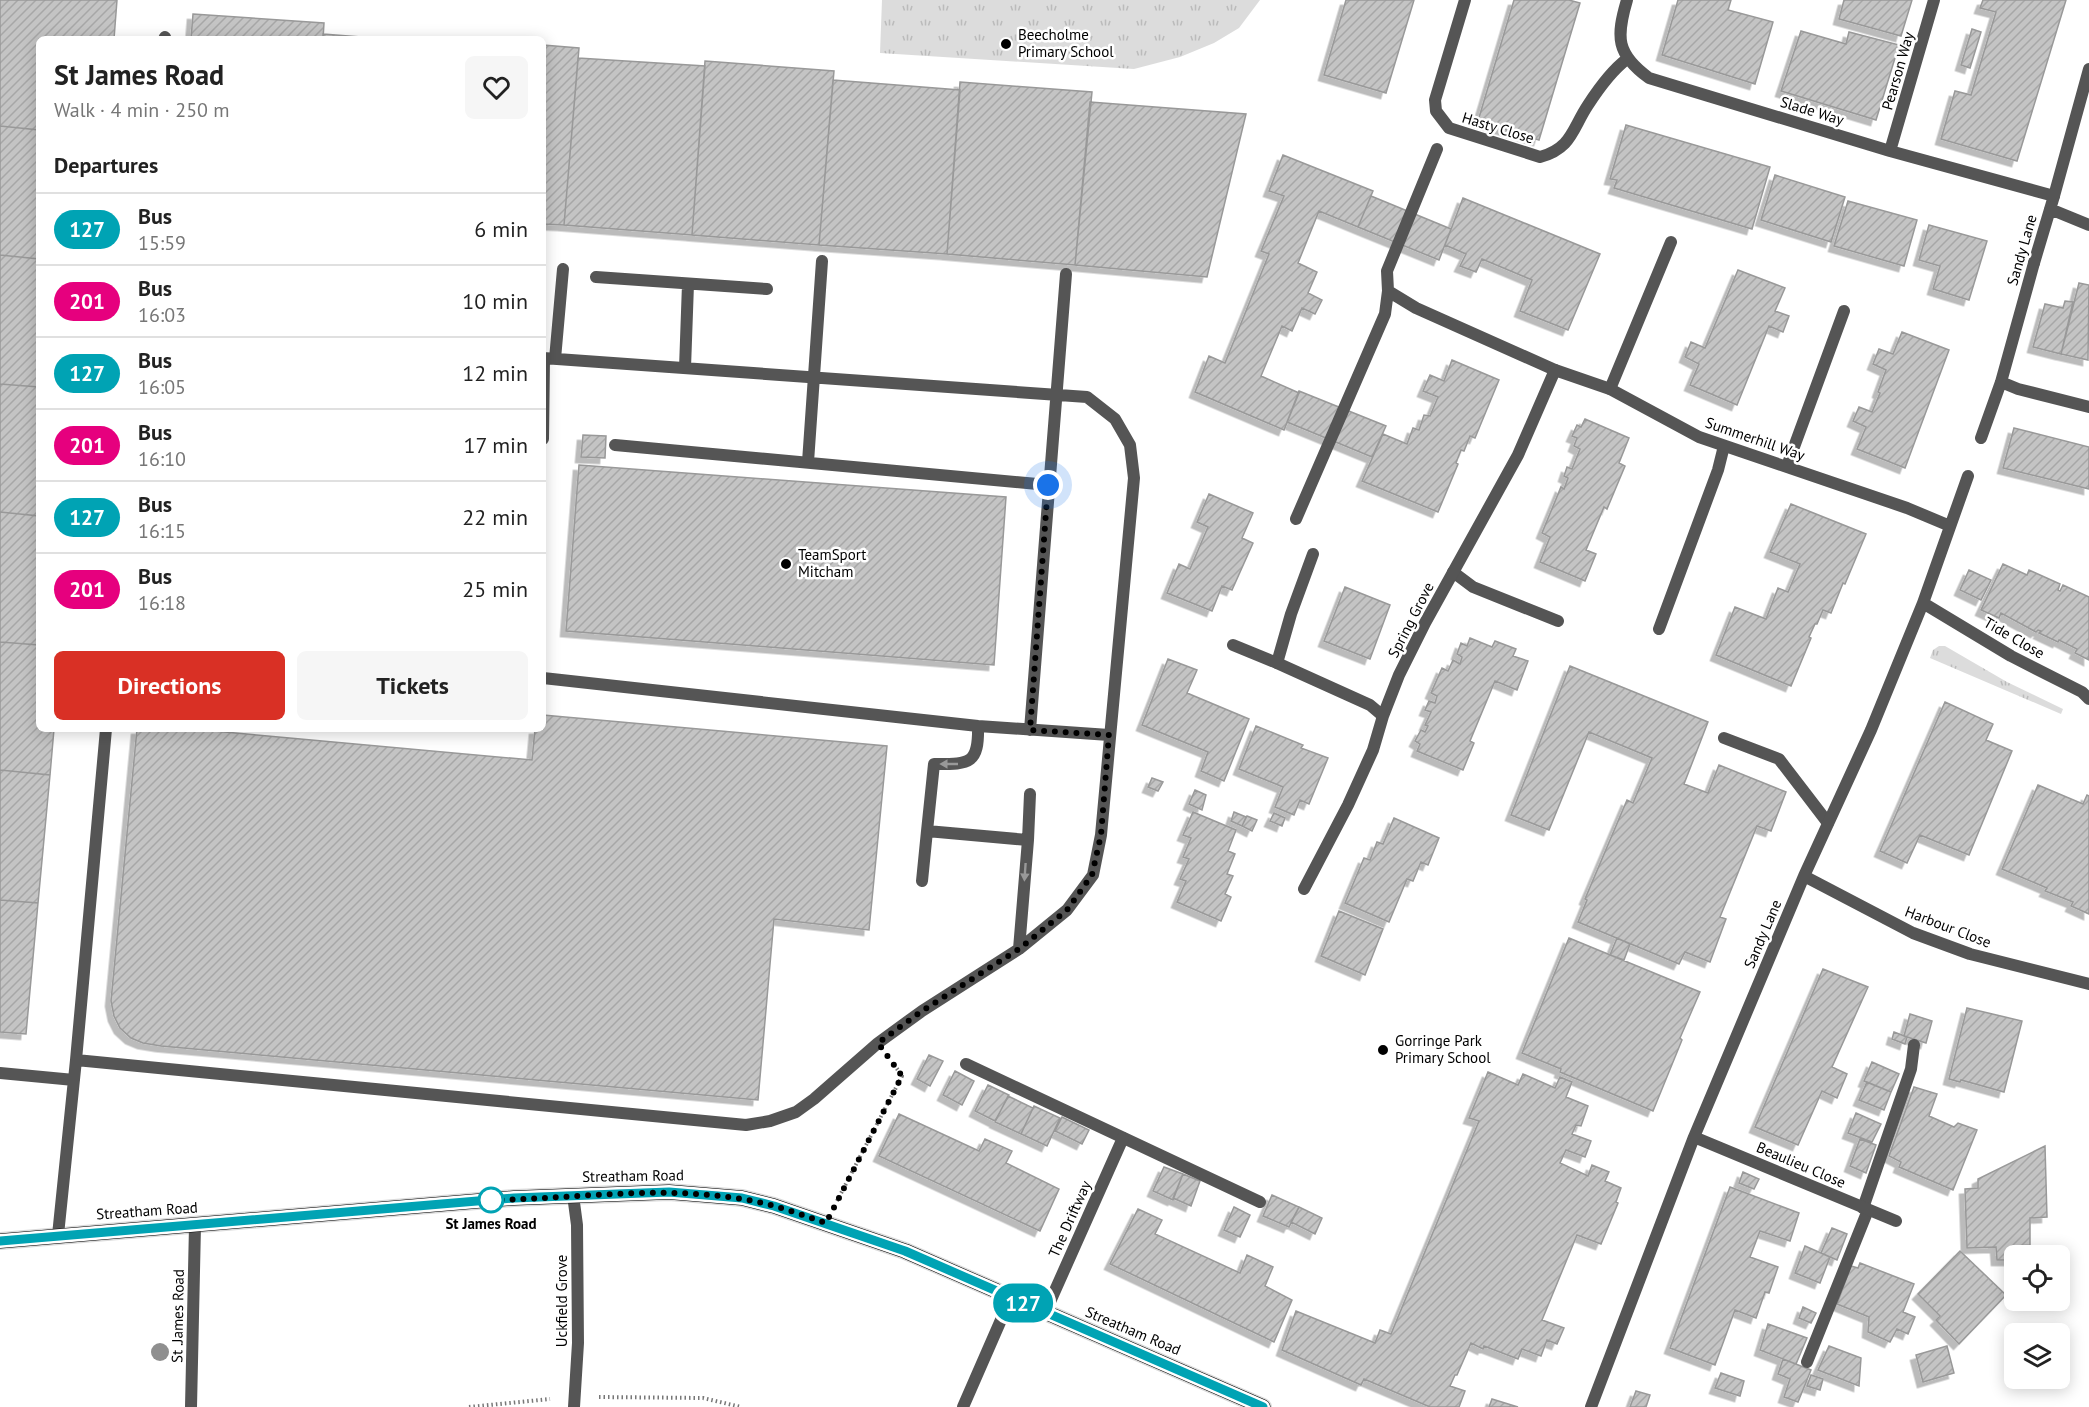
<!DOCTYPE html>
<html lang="en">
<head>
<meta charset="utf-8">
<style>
	:root { --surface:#fff; --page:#f6f6f6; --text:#222; --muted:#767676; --line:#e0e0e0; --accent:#d93025 }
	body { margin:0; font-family:"PT Sans",sans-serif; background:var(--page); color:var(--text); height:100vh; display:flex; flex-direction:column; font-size:22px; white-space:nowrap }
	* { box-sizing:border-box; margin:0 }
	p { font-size:20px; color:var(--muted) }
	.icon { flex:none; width:33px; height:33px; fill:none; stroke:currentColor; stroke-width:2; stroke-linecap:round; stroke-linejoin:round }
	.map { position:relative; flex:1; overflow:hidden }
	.panel { position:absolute; left:36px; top:36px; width:510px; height:696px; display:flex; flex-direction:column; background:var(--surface); border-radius:9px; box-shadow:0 3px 15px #0003 }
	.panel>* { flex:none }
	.badge { padding:0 12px; border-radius:20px; font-size:21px; line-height:39px }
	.controls { position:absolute; left:2004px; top:1245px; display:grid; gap:12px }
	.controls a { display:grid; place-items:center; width:66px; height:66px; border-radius:9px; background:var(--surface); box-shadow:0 3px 15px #0003; font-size:30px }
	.you { position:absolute; width:30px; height:30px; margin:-15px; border:4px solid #fff; border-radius:50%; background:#1a73e8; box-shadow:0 0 0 9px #1a73e833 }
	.map>.badge { position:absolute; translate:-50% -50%; box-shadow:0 0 0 3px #fff }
	h2 { padding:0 18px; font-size:22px; line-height:54px }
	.round { display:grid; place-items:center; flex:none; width:63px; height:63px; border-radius:9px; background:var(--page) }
	.summary { display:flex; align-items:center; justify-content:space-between; height:102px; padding:0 18px }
	h1 { font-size:28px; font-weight:600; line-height:45px }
	.button { display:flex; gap:12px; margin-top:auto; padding:12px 18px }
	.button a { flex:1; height:69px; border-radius:9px; background:var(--accent); color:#fff; font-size:24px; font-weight:600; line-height:69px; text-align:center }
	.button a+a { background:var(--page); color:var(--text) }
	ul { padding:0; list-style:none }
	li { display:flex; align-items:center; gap:18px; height:72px; padding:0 18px; border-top:2px solid var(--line) }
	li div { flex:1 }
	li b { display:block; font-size:22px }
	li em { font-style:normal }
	li .badge { min-width:66px; font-weight:700; text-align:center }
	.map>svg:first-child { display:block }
</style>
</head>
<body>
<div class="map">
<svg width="2089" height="1407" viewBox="0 0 2089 1407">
	<defs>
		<pattern id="park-tufts" width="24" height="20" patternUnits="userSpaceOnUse" patternTransform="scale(1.5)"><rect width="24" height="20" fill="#dcdcdc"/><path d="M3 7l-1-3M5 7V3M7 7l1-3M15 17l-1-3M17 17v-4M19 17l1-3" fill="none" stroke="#bbb"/></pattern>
		<pattern id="building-hatch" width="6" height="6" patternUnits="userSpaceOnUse" patternTransform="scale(1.5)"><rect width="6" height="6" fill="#c4c4c4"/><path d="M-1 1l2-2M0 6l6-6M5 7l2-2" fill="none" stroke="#a7a7a7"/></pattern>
		<filter id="shadow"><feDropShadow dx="-5.5" dy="5.5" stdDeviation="0" flood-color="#0004"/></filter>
	</defs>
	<rect width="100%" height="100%" fill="#fff"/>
	<!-- park -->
	<path fill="url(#park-tufts)" d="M882,0h378l-21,28 -25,15 -34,14 -46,12 -254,-16z
		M1939,646h6l62,36 56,27 -2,5 -131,-56 3,-8z"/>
	<!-- building -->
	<path fill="url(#building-hatch)" stroke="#999" stroke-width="1.5" filter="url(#shadow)" d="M0,0h117l-3,39h-75v91l-39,-4z
		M1346,0h68l-28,93 -62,-18z
		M1514,0h55l11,3 -41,137 -61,-19z
		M1678,0h53l-3,10 45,12 -18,62 -93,-29z
		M1844,0h68l-11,36 -62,-17z
		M1983,0h83l-49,161 -76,-22 14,-48 16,4 25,-83 -16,-4z
		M193,14l131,9 -1,16h-132z
		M1972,29l9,3 -11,36 -9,-3z
		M1801,31l45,13 3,-12 50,13 -23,75 -95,-29z
		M323,34l64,5h-64z
		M543,45l36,3 -15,177 -21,-1z
		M578,58l127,8 -13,169 -128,-10z
		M705,61l129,10 -15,174 -127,-10z
		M833,80l127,10 -13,164 -128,-9z
		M960,82l132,10 -17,173 -128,-11z
		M1090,102l156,12 -39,163 -132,-12z
		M1626,125l144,42 -18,62 -138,-41 3,-8 -7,-1z
		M0,126l39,4v129l-39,-4z
		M1283,155l90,36 -15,36 -39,-16 -21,52 19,9 -9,21 14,7 -7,14 -13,-6 -10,23 -10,-5 -21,50 38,17 -15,37 -89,-38 14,-36 16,7 44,-109 -8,-3 23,-55 -15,-5z
		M1775,175l70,22 -14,45 -70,-22z
		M1371,196l80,33 -12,31 -81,-33z
		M1463,198l137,56 -32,76 -48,-19 12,-31 -50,-21 -6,13 -16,-6 6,-12 -21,-9z
		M1848,201l69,19 -13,46 -70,-20z
		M1929,225l58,16 -18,59 -36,-11 7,-23 -21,-6z
		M0,255l39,4v128l-39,-3z
		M1738,270l47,18 -10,23 14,5 -6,16 -14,-6 -32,79 -47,-20 9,-21 -14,-7 6,-15 14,6z
		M2079,283l10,2 -1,75 -27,-6z
		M2065,301l8,1 -12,52 -28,-7 12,-43 18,4z
		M1902,332l47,18 -44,118 -48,-19 9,-22 -13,-6 6,-14 13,5 8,-19 -2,-1 8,-22 -13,-6 6,-15 14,5z
		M1452,360l47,20 -24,58 -5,-2 -6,15 -3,-1 -5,13 2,1 -20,48 -76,-31 21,-47 24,10 6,-16 6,2 5,-15 6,1 8,-19 -15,-6 7,-16 14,6z
		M0,384l39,3v129l-39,-4z
		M1299,391l87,35 -14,31 -85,-35z
		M1585,419l44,19 -10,25 6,3 -18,43 -3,-2 -18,43 10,4 -11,27 -45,-19 10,-25 -8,-4 19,-46 3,2 4,-11 -4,-2 3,-9 5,2 8,-20 -6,-3 3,-8 -5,-2 5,-11 4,2z
		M2014,428l75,19v42l-86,-21z
		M583,435l23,1 -1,22 -24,-1z
		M579,465l427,32 -12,168 -428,-34z
		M1209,494l44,19 -11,25 11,5 -21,47 -10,-4 -10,25 -45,-18 12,-29 11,5 18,-42 -11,-5z
		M1791,504l75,30 -21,50 -2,-1 -12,30 -8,-3 -6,14h-2l-6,13 2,1 -20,48 -75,-31 19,-48 31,12 12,-31 10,4 12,-28 -30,-12z
		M0,512l39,4v129l-39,-3z
		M2003,564l24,11 2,-5 31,14 -2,6 2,1 3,-6 26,12v63l-14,-7 2,-4 -18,-9 -1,2 -19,-9 2,-2 -3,-1 -2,2 -35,-19 -2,5 -18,-8z
		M1969,570l22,10 -10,20 -21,-10z
		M1345,587l45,18 -20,54 -46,-18z
		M1470,638l22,9 3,-6 21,8 -3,7 15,5 -11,29 -22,-9 -25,60 4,2 -11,27 -46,-19 3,-7 -5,-3 6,-11 4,2 3,-6 -3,-1 6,-13 -6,-2 4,-9 6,2 2,-7 -6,-3 11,-25 6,3 5,-11 7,4 2,-7 -5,-3 4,-11 6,3z
		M0,642l39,3v84h15l-4,46 -50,-5z
		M1168,659l29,11 -10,23 62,26 -25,62 -23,-10 7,-19 -66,-27z
		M1570,666l138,56 -24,62 24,9 11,-28 67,27 -15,39 -14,-5 -37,91 6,2 -16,43 -25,-10 -6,12 -101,-42 9,-22 -2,-1 42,-99 6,3 19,-45 -63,-26 -40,98 -38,-15z
		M1945,702l48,22 -7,16 26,11 -43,104 -49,-20 -13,28 -27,-12z
		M543,715l344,31 -18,184 -95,-11 -16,181 -597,-54 -18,-3 -12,-5 -11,-10 -6,-12 -3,-15 26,-272h55l340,31 3,-31h8z
		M1256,726l47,19 -2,3 27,10 -19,46 -9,-4 -6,15 -19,-8 8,-20 -44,-18z
		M0,770l50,5 -12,128 -38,-3z
		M1152,778l11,4 -5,9 -10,-4z
		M2038,785l45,19 4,-9 2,1v118l-18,-8 2,-4 -28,-11 2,-3 -45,-19z
		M1195,790l11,5 -4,15 -13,-6z
		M1193,812l43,18 -8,21 7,3 -8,20 6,2 -8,18 6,3 -10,24 -44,-19 9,-21 -6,-2 9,-20 -6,-2 8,-19 -8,-3z
		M1234,812l12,5 -4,9 -11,-5z
		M1274,813l11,5 -3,8 -12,-5z
		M1247,816l10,4 -5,11 -10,-5z
		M1394,818l45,20 -11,27 -7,-3 -8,19 -6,-2 -18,43 -44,-19 19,-45 6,2 7,-18 6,2z
		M0,900l38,3 -12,131 -26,-2z
		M1339,911l44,18 -18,46 -44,-19z
		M1569,938l131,54 -20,46 2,2 -29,71 -93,-39 1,-3 -39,-16z
		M1617,938l13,6 -6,16 -14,-5z
		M1823,969l45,18 -36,80 15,7 -10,24 -15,-7 -24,54 -43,-18z
		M1967,1008l55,13 -18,71 -43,-12 -1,2 -11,-3z
		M1910,1014l22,7 -6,22 -22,-7z
		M1894,1032l13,5 -2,7 -13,-5z
		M929,1055l14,6 -13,25 -13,-7z
		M1872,1062l27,12 -8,18 -27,-11z
		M955,1071l19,10 -12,24 -19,-10z
		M1488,1072l30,13 5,-11 32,14 5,-11 12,5 -6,15 22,9 -7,20 -5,-1 -4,9 19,7 -6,16 -19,-7 -6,13 28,13 4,-11 17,7 -4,9 16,7 -5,14 2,1 -17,41 -24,-9 -35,85 22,8 -7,16 -10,-4 -6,16 -19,-7 -4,10 -34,-13 -1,3 -12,-6 -14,32h-2l-5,11 15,5 -6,16h-29l-66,-28 -3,6 -79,-35 14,-39 79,32 5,-13 11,4 88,-213 -10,-3z
		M1867,1082l24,10 -7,18 -25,-10z
		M988,1085l21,10 -14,26 -20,-10z
		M1914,1087l23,7 -8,22 25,11 4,-4 19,7 -24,60 -54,-23 2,-5 -12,-6z
		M1008,1096l25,12 -12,26 -26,-12z
		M1034,1106l26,12 -13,28 -26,-12z
		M1856,1113l25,11 -9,18 -24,-9z
		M899,1114l80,37 6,-12 27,12 -6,12 53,26 -19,42 -161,-75z
		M1062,1117l27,13 -7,14 -27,-13z
		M1860,1139l16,6 -10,28 -16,-7z
		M2045,1146l2,71 -17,1v27l-14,1 -2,14h-17l-1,-13 -29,1 -2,-59 13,-1v-9z
		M1164,1167l19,7 -10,26 -20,-9z
		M1743,1172l16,7 -5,10 -15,-6z
		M1183,1174l17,7 -9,25 -18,-8z
		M1730,1187l69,26 -9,28 -30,-10 -10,26 28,10 -9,26 -4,-1 -9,26 -21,-8 -20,55 -45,-17z
		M1272,1195l27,12 -10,20 -26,-11z
		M1234,1207l16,8 -10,22 -16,-7z
		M1299,1207l23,11 -7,16 -24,-12z
		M1138,1209l24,11 -7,14 85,39 7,-18 26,12 -8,19 27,14 -18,42 -164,-78z
		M1832,1228l15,6 -10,26 -16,-7z
		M1805,1246l25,11 -10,26 -25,-10z
		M1960,1251l46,44 -47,49 -23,-24 4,-4 -22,-22z
		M1860,1263l54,21 -11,28 12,5 -7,17 -11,-5 -7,13 -22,-10 1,-15 -32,-13 14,-38 7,2z
		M1803,1307l13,6 -5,10 -12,-5z
		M1768,1324l39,14 -11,26 -36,-14z
		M1829,1346l32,12 -2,28 -41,-16z
		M1947,1346l7,27 -31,9 -7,-27z
		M1783,1359l28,11 -13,32 -14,-5 6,-18 -12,-5z
		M1721,1373l23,8 -4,15 -25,-8z
		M1811,1375l12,4 -3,11 -13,-4z
		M1636,1391l14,4 -4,12h-16z
		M1492,1399l26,8h-29z"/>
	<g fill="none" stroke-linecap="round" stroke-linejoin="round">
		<!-- primary casing -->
		<g stroke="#dbdbdb" stroke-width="18">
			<path id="primary" d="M0,1241l514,-43 155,-6 73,6 32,8 131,45 358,156"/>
		</g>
		<!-- path -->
		<path stroke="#777" stroke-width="4" stroke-dasharray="1.5 3" stroke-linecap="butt" d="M837,1201l65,-125 -9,-13
			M599,1397l104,1 38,9
			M469,1407l81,-8"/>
		<!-- service -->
		<path stroke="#555" stroke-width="12" d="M164,39l1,-2
			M1437,149l-50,122 1,20 28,17 139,62
			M2050,209l39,16
			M2034,263l20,-67
			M596,277l171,12
			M555,359l8,-90
			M685,368l3,-84
			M1610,389l61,-147
			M543,439l1,-81
			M615,445l433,40
			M808,462l14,-201
			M1787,466l57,-155
			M1296,519l89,-205 3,-23
			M1453,572l20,15 85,34
			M1659,629l59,-159 6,-24
			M1277,663l14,-49 22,-60
			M543,678l435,48 131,9
			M978,726c1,39 -9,38 -44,38l-7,67 101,9 -9,109
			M1030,730l36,-456
			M1724,738l55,21 49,64
			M1028,840l2,-46
			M922,881l5,-50
			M76,1060l670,65 24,-4 26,-9 18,-13 64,-56 44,-32 97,-62 48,-39 26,-35 8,-40 33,-357 -4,-33 -15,-26 -28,-22 -544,-39
			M966,1064l294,138
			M0,1073l74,7
			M1863,1208l48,-139 3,-24
			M58,1235l18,-175 30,-331
			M1807,1362l61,-152"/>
		<!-- minor -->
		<path stroke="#555" stroke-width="12" d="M1465,0l-30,100 1,11 13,17 91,29c32,-9 32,-28 48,-52 11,-17 23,-34 39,-46
			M1627,0c-11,37 -11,54 22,78l241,73 164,45 35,-127
			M1890,151l44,-151
			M2001,382l17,7 71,18
			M1981,438l20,-56 33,-119
			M1923,603l88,53 71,36 7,7
			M1233,645l44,18 93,42 13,11
			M1804,876l109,57 57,21 119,30
			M1304,889l44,-84 25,-55 10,-34 16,-41 26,-52 93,-168 37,-85 55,19 89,48 208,71 43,18
			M1694,1137l202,84
			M573,1195l4,30 1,118 -4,64
			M1045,1313l78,-175
			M191,1407l4,-181
			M963,1407l48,-110
			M1591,1407l103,-270 110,-261 67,-146 52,-127 45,-127"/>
		<!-- primary -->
		<use href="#primary" stroke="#000" stroke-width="15"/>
	</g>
	<!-- trees -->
	<circle fill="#8f8f8f" cx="160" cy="1352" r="9"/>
	<!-- one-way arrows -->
	<defs><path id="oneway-solid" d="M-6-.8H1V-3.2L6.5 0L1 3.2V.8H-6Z" transform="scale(1.5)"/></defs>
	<g fill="#999">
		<use href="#oneway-solid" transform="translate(949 764) rotate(180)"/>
		<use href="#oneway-solid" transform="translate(1025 872) rotate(94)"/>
	</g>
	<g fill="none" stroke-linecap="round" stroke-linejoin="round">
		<!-- line casing -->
		<g stroke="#fff" stroke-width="14">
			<path id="line" d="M0,1241l514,-43 155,-6 73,6 32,8 131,45 358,156"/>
		</g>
		<!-- line -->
		<use href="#line" stroke="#00a3b4" stroke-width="9"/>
		<!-- walk -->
		<path stroke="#000" stroke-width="6" stroke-dasharray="0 10.8" d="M491,1200c83,-1 167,-15 251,-1 29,4 57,15 84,24l76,-147 -24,-33 44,-32 97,-62 48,-39 25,-35 9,-40 8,-100 -79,-5 18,-245"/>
	</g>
	<!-- markers -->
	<g fill="#000" stroke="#fff" stroke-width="2">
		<circle cx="1006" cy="44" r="6"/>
		<circle cx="786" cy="564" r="6"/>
		<circle cx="1383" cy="1050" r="6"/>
	</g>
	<circle fill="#fff" stroke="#00a3b4" stroke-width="3" cx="491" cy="1200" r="12"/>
	<g text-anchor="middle" stroke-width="5" stroke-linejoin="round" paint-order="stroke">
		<!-- poi labels -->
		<g font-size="15" fill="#000" stroke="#fff" text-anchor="start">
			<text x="1018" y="40">Beecholme<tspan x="1018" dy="17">Primary School</tspan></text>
			<text x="798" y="560">TeamSport<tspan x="798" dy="17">Mitcham</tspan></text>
			<text x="1395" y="1046">Gorringe Park<tspan x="1395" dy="17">Primary School</tspan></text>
		</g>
		<!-- street labels -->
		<g font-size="15" fill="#000" stroke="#fff">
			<text transform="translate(1898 71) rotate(-74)" y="5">Pearson Way</text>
			<text transform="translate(1812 111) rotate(17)" y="5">Slade Way</text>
			<text transform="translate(1498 128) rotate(17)" y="5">Hasty Close</text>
			<text transform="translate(2022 250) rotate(-74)" y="5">Sandy Lane</text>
			<text transform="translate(1755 439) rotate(19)" y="5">Summerhill Way</text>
			<text transform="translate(1411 620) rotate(-63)" y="5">Spring Grove</text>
			<text transform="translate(2014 638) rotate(30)" y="5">Tide Close</text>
			<text transform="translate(1948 927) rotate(21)" y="5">Harbour Close</text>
			<text transform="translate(1763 934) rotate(-67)" y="5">Sandy Lane</text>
			<text transform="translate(1801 1165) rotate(23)" y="5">Beaulieu Close</text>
			<text transform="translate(633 1176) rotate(-1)" y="5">Streatham Road</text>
			<text transform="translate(147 1211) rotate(-4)" y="5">Streatham Road</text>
			<text transform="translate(1070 1219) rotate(-66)" y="5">The Driftway</text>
			<text transform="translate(562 1301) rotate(-90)" y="5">Uckfield Grove</text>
			<text transform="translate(178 1316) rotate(-89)" y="5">St .James Road</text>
			<text transform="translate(1133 1331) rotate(23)" y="5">Streatham Road</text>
		</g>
		<!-- stop labels -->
		<g font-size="15" font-weight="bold" fill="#000" stroke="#fff">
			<text x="491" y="1229">St James Road</text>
		</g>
	</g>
</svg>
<div class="controls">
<a><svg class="icon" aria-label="locate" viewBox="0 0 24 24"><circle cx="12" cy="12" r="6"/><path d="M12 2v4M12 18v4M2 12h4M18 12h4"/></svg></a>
<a><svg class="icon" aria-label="layers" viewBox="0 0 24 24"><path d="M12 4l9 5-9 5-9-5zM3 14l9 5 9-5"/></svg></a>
</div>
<div class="you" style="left:1048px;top:485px"></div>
<b class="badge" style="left:1023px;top:1303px;background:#00a3b4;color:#fff">127</b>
<section class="panel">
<div class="summary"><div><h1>St James Road</h1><p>Walk · 4 min · 250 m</p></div><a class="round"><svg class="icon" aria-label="heart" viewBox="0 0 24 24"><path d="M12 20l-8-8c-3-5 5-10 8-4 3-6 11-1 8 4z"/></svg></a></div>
<h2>Departures</h2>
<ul>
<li><span class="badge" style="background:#00a3b4;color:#fff">127</span><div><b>Bus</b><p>15:59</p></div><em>6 min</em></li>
<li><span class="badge" style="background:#e6007e;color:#fff">201</span><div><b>Bus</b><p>16:03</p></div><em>10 min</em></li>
<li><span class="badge" style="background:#00a3b4;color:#fff">127</span><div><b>Bus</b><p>16:05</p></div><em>12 min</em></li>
<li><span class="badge" style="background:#e6007e;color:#fff">201</span><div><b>Bus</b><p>16:10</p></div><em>17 min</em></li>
<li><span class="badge" style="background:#00a3b4;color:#fff">127</span><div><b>Bus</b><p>16:15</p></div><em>22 min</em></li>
<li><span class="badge" style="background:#e6007e;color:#fff">201</span><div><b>Bus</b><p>16:18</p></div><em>25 min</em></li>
</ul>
<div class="button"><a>Directions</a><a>Tickets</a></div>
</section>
</div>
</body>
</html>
